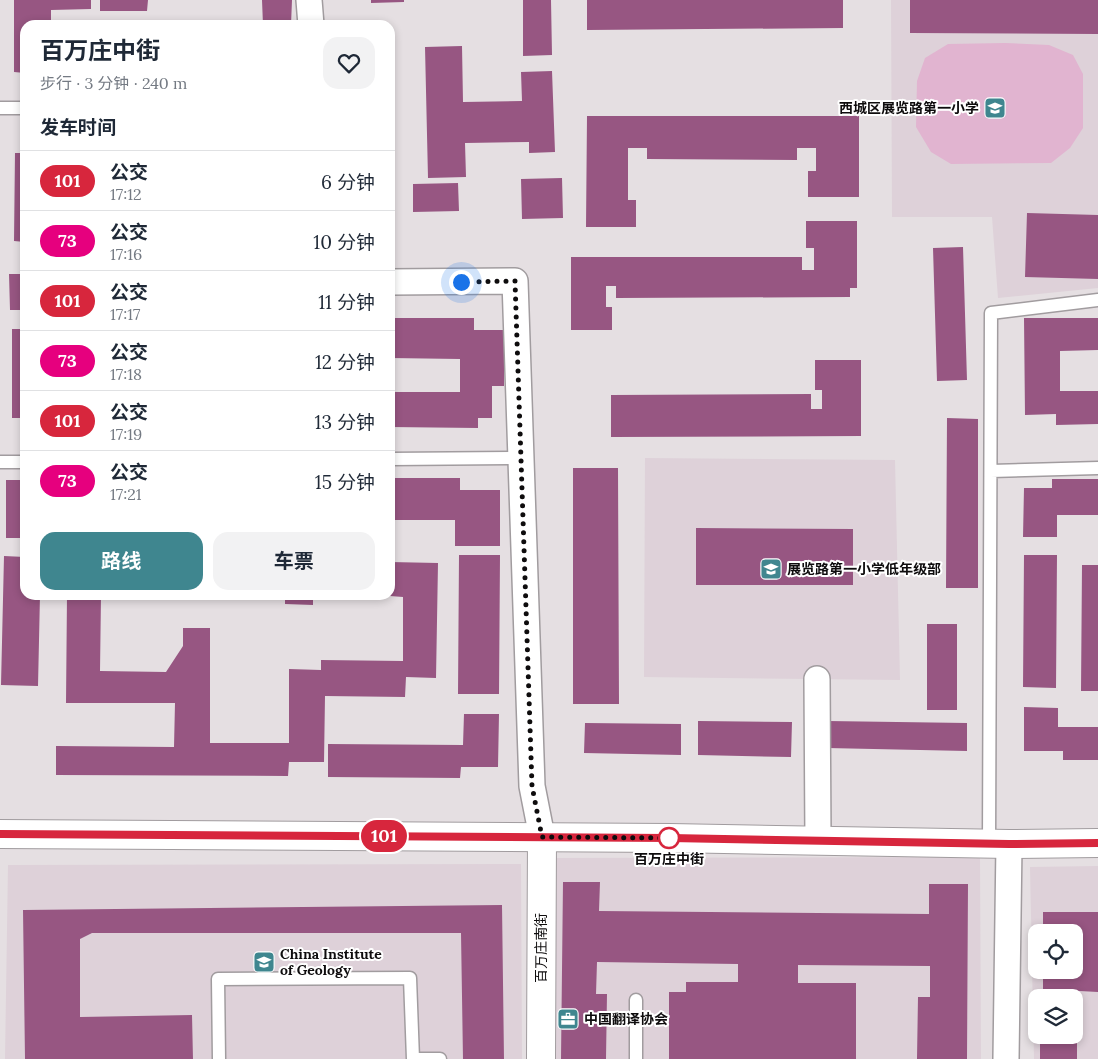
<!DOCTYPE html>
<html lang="zh">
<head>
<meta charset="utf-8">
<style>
	:root { --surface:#fff; --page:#f2f2f3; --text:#1f2937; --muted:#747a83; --line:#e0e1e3; --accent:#3f868f }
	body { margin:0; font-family:Lora,"Noto Sans SC",serif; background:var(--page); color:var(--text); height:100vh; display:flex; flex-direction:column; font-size:19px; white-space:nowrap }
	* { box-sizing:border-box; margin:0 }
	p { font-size:16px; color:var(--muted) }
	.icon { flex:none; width:28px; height:28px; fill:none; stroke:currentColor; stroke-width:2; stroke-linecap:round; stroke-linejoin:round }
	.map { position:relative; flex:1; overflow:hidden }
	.panel { position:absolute; left:20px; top:20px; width:375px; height:580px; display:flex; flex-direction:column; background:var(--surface); border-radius:15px; box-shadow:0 2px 8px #0003 }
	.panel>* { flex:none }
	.badge { padding:0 10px; border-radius:16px; font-size:18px; line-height:32px }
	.controls { position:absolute; left:1028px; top:924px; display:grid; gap:10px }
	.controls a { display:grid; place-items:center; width:55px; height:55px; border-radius:10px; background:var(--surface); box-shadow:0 2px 8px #0003; font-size:25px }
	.you { position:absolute; width:25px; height:25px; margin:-12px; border:4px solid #fff; border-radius:50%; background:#1a73e8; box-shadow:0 0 0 8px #1a73e833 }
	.map>.badge { position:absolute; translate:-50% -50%; box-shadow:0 0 0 2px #fff }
	h2 { padding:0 20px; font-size:19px; line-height:45px }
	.round { display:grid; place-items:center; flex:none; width:52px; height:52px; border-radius:15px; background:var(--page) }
	.head { display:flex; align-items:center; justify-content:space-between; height:85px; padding:0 20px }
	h1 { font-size:24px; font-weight:700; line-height:38px }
	.cta { display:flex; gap:10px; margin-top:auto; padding:10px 20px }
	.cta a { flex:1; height:58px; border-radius:15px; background:var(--accent); color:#fff; font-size:20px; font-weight:700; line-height:58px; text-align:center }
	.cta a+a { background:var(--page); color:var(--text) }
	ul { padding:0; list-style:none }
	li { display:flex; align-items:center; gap:15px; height:60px; padding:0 20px; border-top:1px solid var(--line) }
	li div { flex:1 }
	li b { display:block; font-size:19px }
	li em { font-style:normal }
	li .badge { min-width:55px; font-weight:700; text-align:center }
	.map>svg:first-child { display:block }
</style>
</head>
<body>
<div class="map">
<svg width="1098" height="1059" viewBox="0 0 1098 1059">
	<rect width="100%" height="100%" fill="#e5dfe2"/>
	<!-- built -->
	<path fill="#ded1d9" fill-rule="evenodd" d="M891,0h207v288l-100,10 -6,-81h-100z
		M645,458l250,2 5,220 -256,-3z
		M980,857l1,202h-427l-2,-201z
		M521,864l1,195h-517l3,-194z
		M1098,866v193h-64l-4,-192zM1036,932h38v38h-38zM1036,998h38v37h-38z"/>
	<!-- green -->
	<path fill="#e1b4d0" d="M1005,43l44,2 24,10 10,19v54l-13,20 -19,15 -100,1 -20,-12 -15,-25 1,-46 8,-23 23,-14z"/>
	<!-- building -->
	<path fill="#975682" d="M14,0h77v9l-40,1v15h-26v48l-11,-1z
		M100,0h48l-1,11h-47z
		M262,0h30l-1,25h-28z
		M371,0h33v2l-33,1z
		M523,0h28l1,55 -29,1z
		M587,0h256v28l-256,2z
		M910,0h188v34l-188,-1z
		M462,46l1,56 59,-1 -1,-29 31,-1 3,81 -26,1v-11l-64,1 1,34 -38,1 -3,-131z
		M587,116h272v81h-51v-26h8v-23h-19v12l-150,-1v-11h-19v52h8v27h-50z
		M15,153h10v89l-11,-1z
		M562,178l1,40 -41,1 -1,-40z
		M458,183l1,28 -46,1v-28z
		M1027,213l71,2v64l-73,-2z
		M806,221h51v67h-7v9l-234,1v-12h-10v21h6v23h-41v-73h231v13h12v-22h-8z
		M963,247l4,133 -30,1 -4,-133z
		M9,274h16v36h-15z
		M390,318h84v12h30v56h-12v32h-14v10l-88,-1v-35h70v-33l-70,-1z
		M1024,318h74v32l-38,1v40h38v33l-42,1v-11l-31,1z
		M12,329h13v89h-13z
		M815,360h46v76l-250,1v-42l200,-1v15h11v-19h-7z
		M947,418l31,1v169h-32z
		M573,468h45l1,236h-46z
		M390,478h70v12h40v56h-45v-26h-65z
		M1052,479h46v36h-41v22h-34l1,-49h28z
		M6,480h19v58h-19z
		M696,528l157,1v56h-157z
		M459,555h41l-1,139h-41z
		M1024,555h33l-1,133 -33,-1z
		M4,556l21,1v38h15l-2,91 -37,-1z
		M390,562l48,1 -2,115 -30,-1 -1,20 -80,-1 -1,66h-35l-1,14 -232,-1v-29l118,1 1,-44h-109l1,-108h34l-1,76 66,1 17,-26v-18h27v115h79v-74l32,1v-10l82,1v-64l-13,-1z
		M1082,565h16v126h-17z
		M285,595h28v10l-28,-1z
		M927,624h30v86h-30z
		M1024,707l34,1v19h40v33h-35v-9h-39z
		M464,714h35l-1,53h-37l-1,11 -132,-1v-33l135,1z
		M698,721l94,1 -1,35 -93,-2z
		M827,721l140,2v28l-140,-3z
		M585,723l96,1v31l-97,-2z
		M563,882h37l-1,29 330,3v-30h39l-1,175h-50l1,-62h12v-31l-132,-1v18h58v76h-187v-67h17v-10h52v-18l-141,-2 -1,32h11l-1,65h-45z
		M502,905l2,154h-41l-2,-126h-369l-12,6v78l112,-2 1,44h-168l-2,-149z
		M1043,912h55v80l-55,-3v-19h31v-38h-31z
		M1077,1042v17h-37v-15z"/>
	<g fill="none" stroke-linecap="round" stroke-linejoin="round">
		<!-- service casing -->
		<g stroke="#a19c9f" stroke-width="15">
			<path id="service" d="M0,108h25
				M390,459l130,-1
				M0,462h25
				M991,471l107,-3
				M989,844l2,-531 107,-13
				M636,1000v59
				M219,1059l-1,-80 192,-1 3,81
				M413,1059h27"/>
		</g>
		<!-- minor casing -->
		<g stroke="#a19c9f" stroke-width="28">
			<path id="minor" d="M309,0l2,25
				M390,282l125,-1 17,505 10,51
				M817,679l1,162
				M1006,1059l3,-215"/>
		</g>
		<!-- tertiary casing -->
		<g stroke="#a19c9f" stroke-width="30">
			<path id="tertiary" d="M541,1059l1,-222"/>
		</g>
		<!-- secondary casing -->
		<g stroke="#a19c9f" stroke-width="30">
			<path id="secondary" d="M0,834l670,4 339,6 89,-1"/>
		</g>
		<!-- service -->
		<use href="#service" stroke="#fff" stroke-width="12"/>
		<!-- minor -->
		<use href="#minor" stroke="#fff" stroke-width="25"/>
		<!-- tertiary -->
		<use href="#tertiary" stroke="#fff" stroke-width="28"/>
		<!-- secondary -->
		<use href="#secondary" stroke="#fff" stroke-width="28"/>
	</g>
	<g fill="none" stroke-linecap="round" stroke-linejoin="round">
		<!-- line casing -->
		<g stroke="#fff" stroke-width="11">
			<path id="line" d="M0,834l670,4 339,6 89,-1"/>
		</g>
		<!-- line -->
		<use href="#line" stroke="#d7263d" stroke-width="8"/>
		<!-- walk -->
		<path stroke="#0e0c0d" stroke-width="5" stroke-dasharray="0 9" d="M461,282l54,-1 17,505 10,51 127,1"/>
	</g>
	<!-- icons -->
	<defs>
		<g id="school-square" transform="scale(1.125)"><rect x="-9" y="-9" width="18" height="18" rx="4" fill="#3f868f" stroke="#fff"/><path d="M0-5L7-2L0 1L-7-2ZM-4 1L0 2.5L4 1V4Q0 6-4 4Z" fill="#fff"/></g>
		<g id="university-square" transform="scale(1.125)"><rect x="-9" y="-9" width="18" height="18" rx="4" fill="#3f868f" stroke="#fff"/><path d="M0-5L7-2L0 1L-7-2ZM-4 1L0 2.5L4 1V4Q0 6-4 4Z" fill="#fff"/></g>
		<g id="office-square" transform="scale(1.125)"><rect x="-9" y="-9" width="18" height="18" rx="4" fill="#3f868f" stroke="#fff"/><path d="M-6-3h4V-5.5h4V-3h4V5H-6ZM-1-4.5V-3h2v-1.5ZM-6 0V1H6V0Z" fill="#fff"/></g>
	</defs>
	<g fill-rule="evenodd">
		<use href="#school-square" x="995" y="108"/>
		<use href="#school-square" x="771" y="569"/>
		<use href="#university-square" x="264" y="962"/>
		<use href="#office-square" x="568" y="1019"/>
	</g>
	<!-- markers -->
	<circle fill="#fff" stroke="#d7263d" stroke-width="2.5" cx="669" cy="838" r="10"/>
	<g text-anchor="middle" stroke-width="4" stroke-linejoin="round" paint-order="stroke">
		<!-- poi labels -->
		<g font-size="14" font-weight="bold" fill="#0e0c0d" stroke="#fff" text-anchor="start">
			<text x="979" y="113" text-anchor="end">西城区展览路第一小学</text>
			<text x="787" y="574">展览路第一小学低年级部</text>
			<text x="280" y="959">China Institute<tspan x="280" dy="16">of Geology</tspan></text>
			<text x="584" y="1024">中国翻译协会</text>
		</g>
		<!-- stop labels -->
		<g font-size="14" font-weight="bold" fill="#0e0c0d" stroke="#fff">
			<text x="669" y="864">百万庄中街</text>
		</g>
		<!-- street labels -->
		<g font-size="14" fill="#0e0c0d" stroke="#fff">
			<text transform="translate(541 948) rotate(-90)" y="5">百万庄南街</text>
		</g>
	</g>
</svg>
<div class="controls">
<a><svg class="icon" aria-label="locate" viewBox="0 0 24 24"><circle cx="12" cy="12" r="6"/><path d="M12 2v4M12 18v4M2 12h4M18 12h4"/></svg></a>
<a><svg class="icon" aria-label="layers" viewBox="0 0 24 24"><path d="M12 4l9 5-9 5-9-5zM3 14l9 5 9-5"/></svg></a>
</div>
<div class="you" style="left:461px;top:282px"></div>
<b class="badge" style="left:384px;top:836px;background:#d7263d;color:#fff">101</b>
<section class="panel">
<div class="head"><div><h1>百万庄中街</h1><p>步行 · 3 分钟 · 240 m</p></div><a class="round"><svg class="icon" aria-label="heart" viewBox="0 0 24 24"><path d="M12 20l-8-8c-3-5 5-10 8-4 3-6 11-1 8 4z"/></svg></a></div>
<h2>发车时间</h2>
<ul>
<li><span class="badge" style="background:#d7263d;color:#fff">101</span><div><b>公交</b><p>17:12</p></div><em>6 分钟</em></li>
<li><span class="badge" style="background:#e6007e;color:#fff">73</span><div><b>公交</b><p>17:16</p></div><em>10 分钟</em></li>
<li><span class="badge" style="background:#d7263d;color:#fff">101</span><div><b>公交</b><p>17:17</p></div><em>11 分钟</em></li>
<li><span class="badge" style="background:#e6007e;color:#fff">73</span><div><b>公交</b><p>17:18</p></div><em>12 分钟</em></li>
<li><span class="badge" style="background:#d7263d;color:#fff">101</span><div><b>公交</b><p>17:19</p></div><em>13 分钟</em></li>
<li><span class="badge" style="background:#e6007e;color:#fff">73</span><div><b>公交</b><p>17:21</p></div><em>15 分钟</em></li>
</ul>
<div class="cta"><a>路线</a><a>车票</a></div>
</section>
</div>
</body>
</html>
